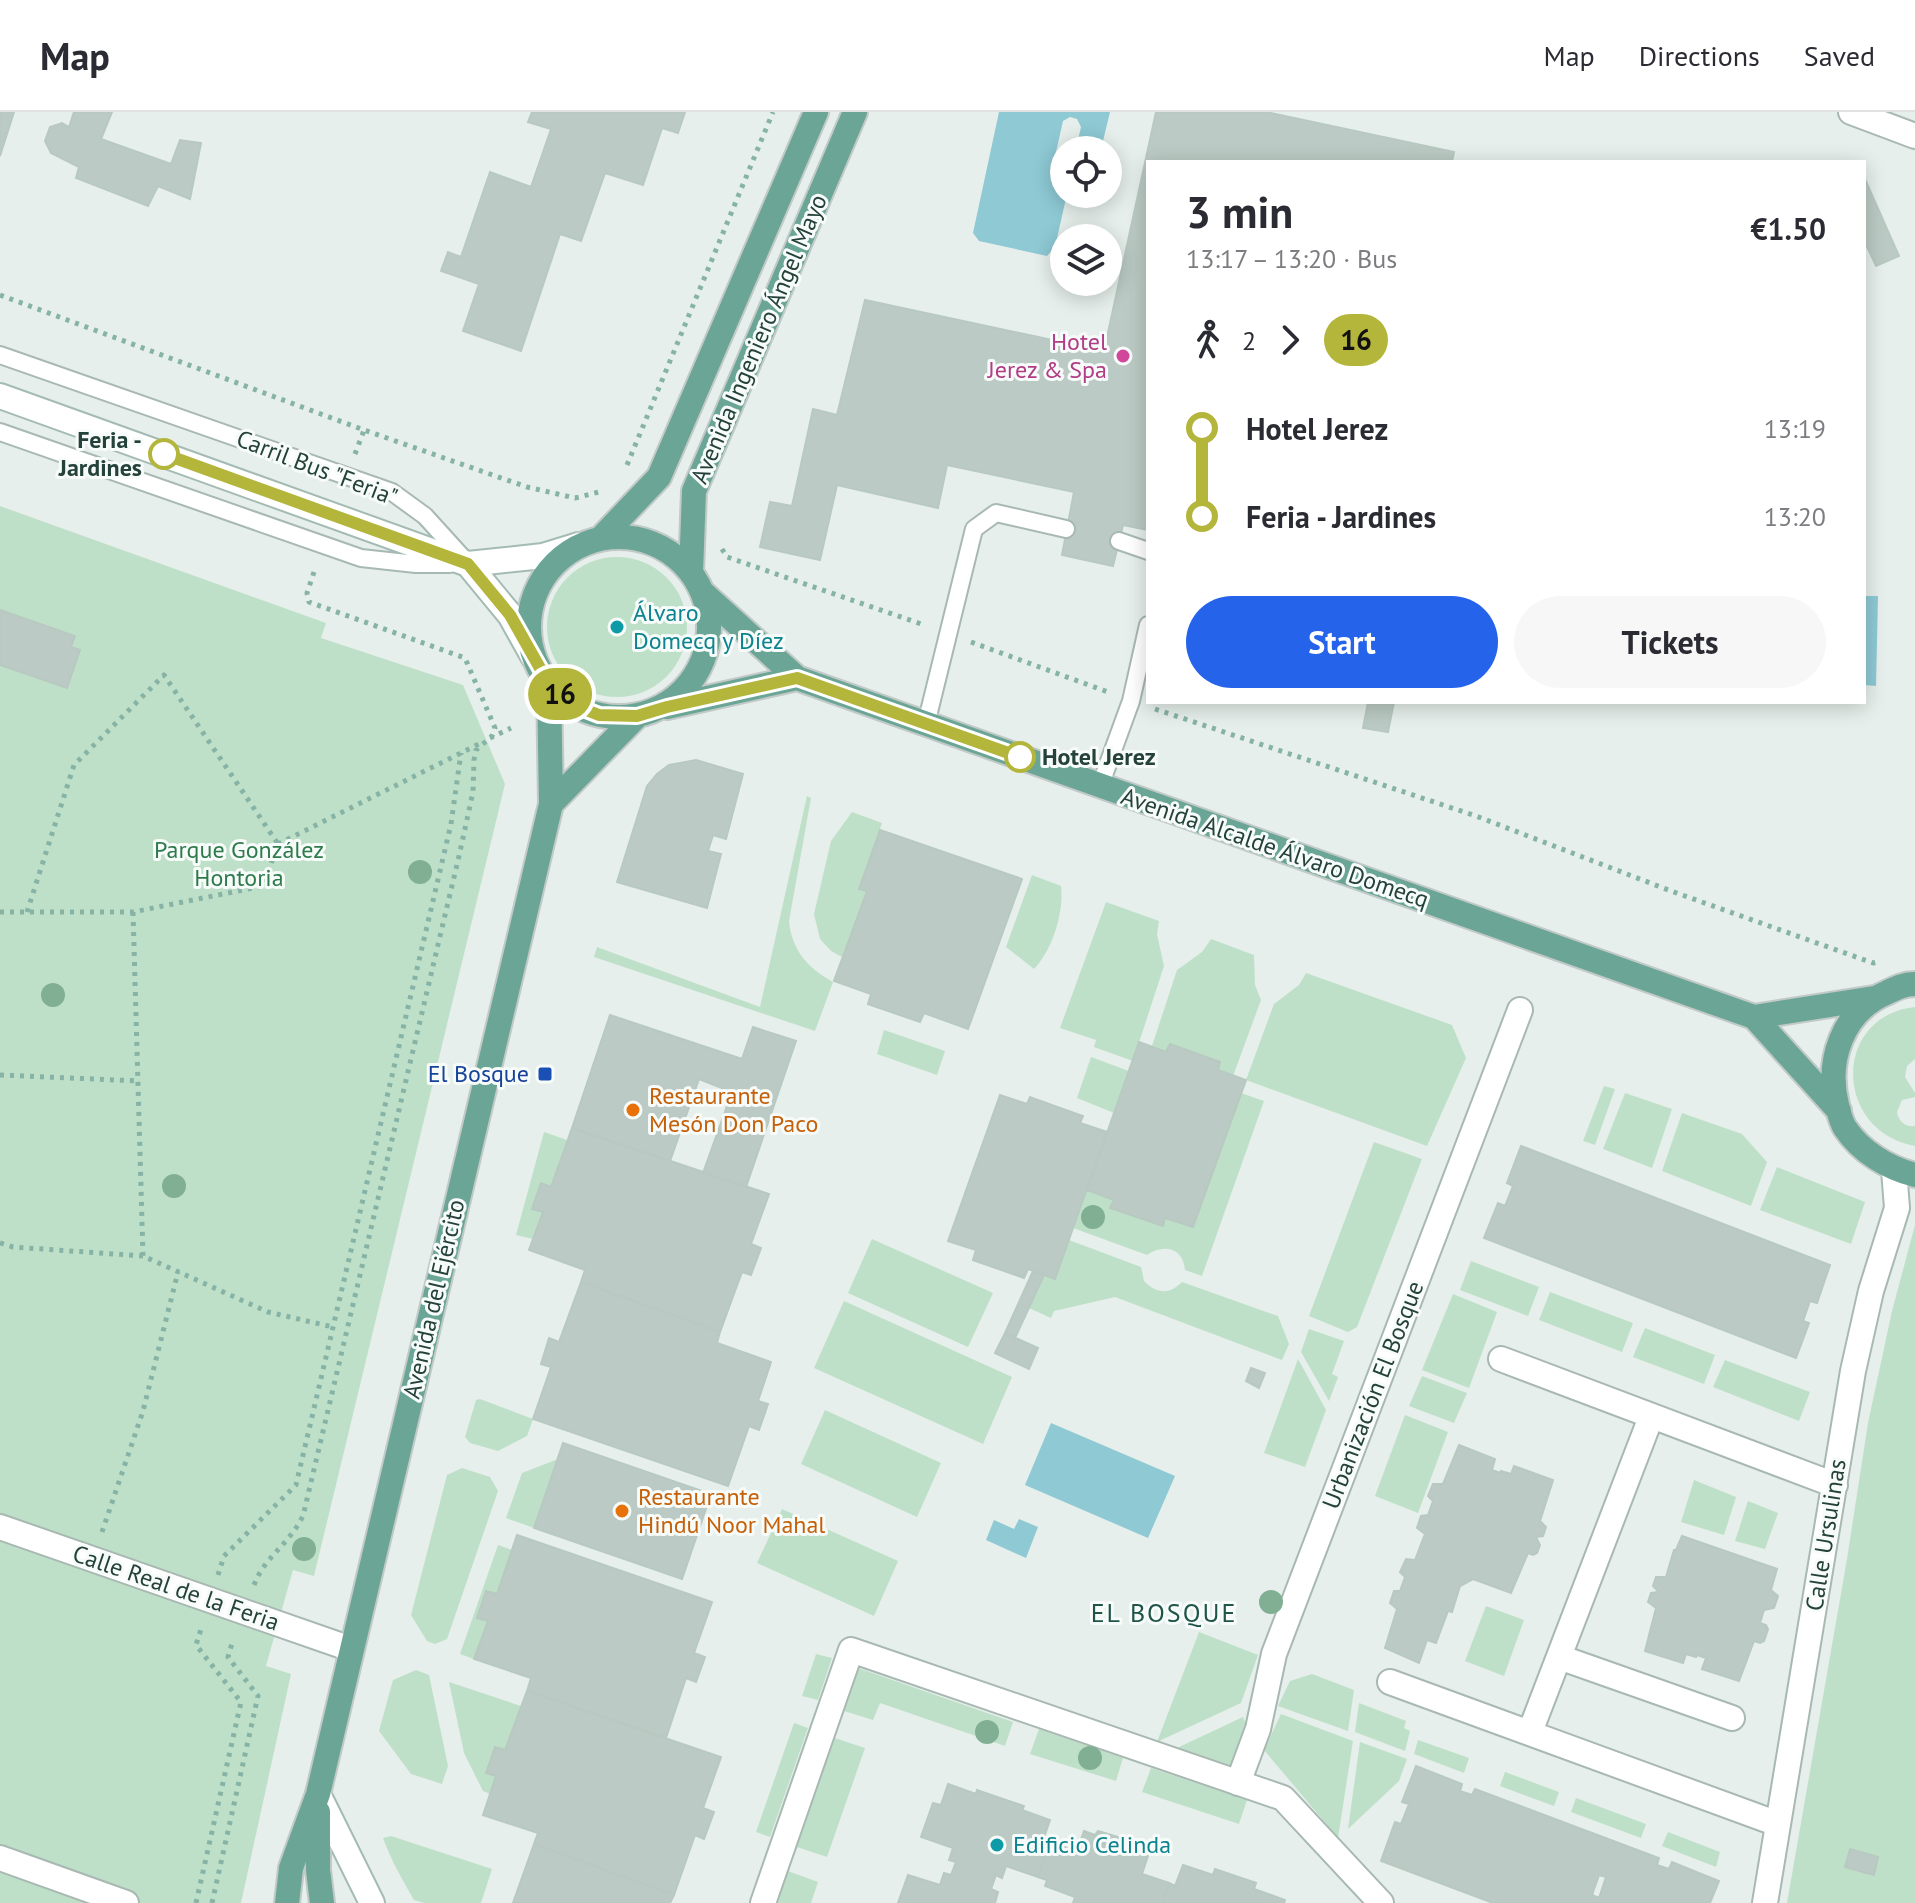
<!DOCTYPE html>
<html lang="en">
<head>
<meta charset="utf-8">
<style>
	:root { --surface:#fff; --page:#f7f7f7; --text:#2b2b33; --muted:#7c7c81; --line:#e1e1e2; --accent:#2563eb }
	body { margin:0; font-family:"PT Sans",sans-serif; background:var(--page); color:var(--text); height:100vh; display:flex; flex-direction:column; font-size:30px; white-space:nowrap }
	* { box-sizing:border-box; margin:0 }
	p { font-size:26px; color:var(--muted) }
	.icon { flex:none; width:44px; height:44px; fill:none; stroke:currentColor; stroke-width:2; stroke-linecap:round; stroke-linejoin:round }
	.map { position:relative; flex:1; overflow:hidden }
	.drawer { position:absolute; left:1146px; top:48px; width:720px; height:544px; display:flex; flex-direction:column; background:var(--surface); border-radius:0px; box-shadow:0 4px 20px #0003 }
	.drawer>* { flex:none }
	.badge { padding:0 16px; border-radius:26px; font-size:28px; line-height:52px }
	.fabs { position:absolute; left:1050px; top:24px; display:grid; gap:16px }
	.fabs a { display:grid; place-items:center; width:72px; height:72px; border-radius:50%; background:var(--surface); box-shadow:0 4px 20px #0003; font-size:40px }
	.map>.badge { position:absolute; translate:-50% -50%; box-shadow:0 0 0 4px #fff }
	.legs { display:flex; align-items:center; gap:12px; height:88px; padding:0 40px; font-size:26px }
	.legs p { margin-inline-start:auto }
	.overview { display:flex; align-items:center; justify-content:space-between; height:136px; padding:0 40px }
	h1 { font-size:44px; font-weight:800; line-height:60px }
	.action { display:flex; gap:16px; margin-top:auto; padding:16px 40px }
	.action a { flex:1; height:92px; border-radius:48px; background:var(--accent); color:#fff; font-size:32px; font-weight:800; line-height:92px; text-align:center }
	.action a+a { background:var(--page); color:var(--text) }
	ul { padding:0 40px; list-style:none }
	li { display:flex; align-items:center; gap:28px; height:88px; font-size:30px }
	li i { display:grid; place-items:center; width:12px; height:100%; margin:0 10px; background:currentColor }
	li i::after { content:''; width:20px; height:20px; margin:-10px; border:6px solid; border-radius:50%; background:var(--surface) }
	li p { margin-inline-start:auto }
	li:first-child i { background:linear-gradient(#0000 50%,currentColor 0) }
	li:last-child i { background:linear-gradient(currentColor 50%,#0000 0) }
	header { display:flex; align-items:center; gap:48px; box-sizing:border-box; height:112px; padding:0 40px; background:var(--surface); border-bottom:2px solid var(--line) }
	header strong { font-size:38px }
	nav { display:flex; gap:44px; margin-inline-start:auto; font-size:28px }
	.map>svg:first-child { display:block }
</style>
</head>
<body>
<header>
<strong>Map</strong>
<nav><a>Map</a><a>Directions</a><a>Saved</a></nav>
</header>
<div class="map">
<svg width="1915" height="1791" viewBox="0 0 1915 1791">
	<rect width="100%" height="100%" fill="#e6efeb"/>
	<!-- green -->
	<path fill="#bfe0c8" d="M0,394l326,117 -5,15 142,47 42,99 -191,792 -21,-6 -27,96 25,8 -50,229h-241z
		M547 515a70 70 0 1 1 140 0a70 70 0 1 1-140 0Z
		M807,684l4,2 -22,123c3,30 19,47 44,61l-18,49 -221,-74 3,-10 163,60z
		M852,700l30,11 -23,65 8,3 -25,66 -11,-6 -11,-12 -6,-25 17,-73z
		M1032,763l29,11c3,26 -8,63 -27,83l-28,-22z
		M1106,790l53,19 -2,13 7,32 -31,95 -39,-14 2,-7 -36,-12z
		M1211,827l43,16 1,30 6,15 -28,76 -15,-6 2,-8 -50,-18 -4,8 -14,-6 25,-76 25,-18z
		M1306,861l146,52 14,33 -39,88 -181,-66 28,-76 25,-19z
		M1915,895v52l-8,7 -2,11 10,16v4l-13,3 -5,12c2,10 8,15 18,14v20c-82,-15 -83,-130 0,-139z
		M884,918l61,21 -8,24 -60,-21z
		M1091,945l38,14 -15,42 -37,-15z
		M1604,974l11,3 -20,56 -12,-4z
		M1241,981l23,8 -62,175 -17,-6c-2,-23 -22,-26 -38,-15l-74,-27 14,-38 27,10 -3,7 52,18z
		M1625,981l47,16 -20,59 -49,-19z
		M1682,1001l60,21 25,28 -16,44 -89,-35z
		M544,1020l23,8 -16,47 -10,-3 -9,24 11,4 -10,27 -17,-4z
		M1374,1030l48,17 -65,168 -9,5 -39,-16z
		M1777,1055l88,35 -14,42 -91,-34z
		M1915,1113v678h-128l60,-344 21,-136 24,-112z
		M872,1127l121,54 -25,54 -120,-54z
		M1069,1128l72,27 3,14c13,13 25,14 38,1l96,34 11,28 -7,16 -167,-63 -61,14 -3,7 -22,-10 15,-33 11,3z
		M1471,1149l68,26 -11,29 -68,-26z
		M1550,1180l83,31 -11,29 -83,-32z
		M1453,1182l44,18 -28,76 -47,-18z
		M844,1189l168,76 -29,67 -169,-76z
		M1645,1216l70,27 -11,29 -71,-27z
		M1309,1217l35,12 -12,33 6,3 -9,24 -28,-49z
		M1298,1247l28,51 -21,57 -41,-14z
		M1725,1248l85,32 -11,29 -86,-34z
		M1422,1264l45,17 -13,30 -45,-17z
		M480,1287l53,20 -6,17 -29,15 -28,-8 -5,-6 11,-37z
		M825,1298l116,53 -24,54 -116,-53z
		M1405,1303l43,17 -30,81 -43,-17z
		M558,1347l-24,69 -28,-10 16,-45z
		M462,1356l28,9 8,14 -51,148 -12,5 -8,-3 -16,-26 36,-140z
		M1694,1368l42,17 -12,38 -43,-13z
		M1748,1389l30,12 -13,36 -30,-8z
		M782,1397l116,52 -24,55 -117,-53z
		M498,1433l14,5 -15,44 -20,24 11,3 -14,38 -14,-5z
		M1486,1494l38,14 -20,56 -39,-15z
		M1199,1520l59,23 -17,48 -84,39z
		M816,1542l16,4 -14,42 -16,-4z
		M858,1556l155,54 -8,24 -125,-43 -7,17 -29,-9z
		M416,1558l13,5 19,91 -6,18 -31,-10 -32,-43 14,-51z
		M1312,1562l42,16 -6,41 -70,-25 12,-25z
		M449,1570l72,24 -16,44 -10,-3 -9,26 10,3 -6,18 -7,-3 -19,-38z
		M1359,1591l47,18 -2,7 6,3 -5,20 -50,-19z
		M1281,1602l72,27 -15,97 -74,-88z
		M1243,1605l4,10 -15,40 -55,-19z
		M794,1611l14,5 -38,109 -14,-5z
		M1039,1617l84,29 -7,23 -86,-27z
		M835,1626l30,10 -38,109 -30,-10z
		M1418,1628l51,18 -5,15 -50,-19z
		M1360,1630l47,17 -8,22 -51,48z
		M1151,1656l96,32 -8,24 -97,-32z
		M1505,1660l54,20 -5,14 -54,-20z
		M1576,1686l70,26 -5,14 -70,-26z
		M1668,1720l52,20 -4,15 -54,-21z
		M391,1724l101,33 -11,34h-57l-10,-3c-12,-21 -23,-40 -31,-62z
		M788,1759l30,11 -7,21h-33z"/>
	<!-- water -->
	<path fill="#8ec9d4" d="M999,0h111l-8,33 -24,-5 3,-13 -4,-8 -7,-2 -7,4 -7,31 8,6v36h3l-12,53 -8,9 -68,-15 -6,-8z
		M1864,484h14l-2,90 -12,-1z
		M1051,1311l124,53 -27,62 -123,-53z
		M1019,1407l19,8 -12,31 -40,-18 8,-20 20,9z"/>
	<!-- building -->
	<path fill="#bbcac4" stroke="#b8c9c2" stroke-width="2" fill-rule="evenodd" d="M0,0h14l-14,44z
		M74,0h38l-11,27 70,25 9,-24 21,3 -11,56 -32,-13 -10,20 -72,-28 3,-11 -28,-14 -6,-12 5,-14 12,-4 7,4z
		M532,0h153l-7,21 -16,-5 -19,57 -38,-12 -24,68 -21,-7 -39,117 -58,-20 16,-47 -38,-13 7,-19 13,5 29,-85 41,15 20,-58 -23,-7z
		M1156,0h110l188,40 -2,10h-304v368l-25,-5 -10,41 -51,-11 12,-63 -127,-27 -9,43 -101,-23 -17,75 -60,-13 10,-45 22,4 21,-97 24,6 28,-115 239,51z
		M1864,65l35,79 -23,10 -12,-26z
		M0,498l75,26 -4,11 9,3 -13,38 -67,-23z
		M1368,590h26l-6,30 -25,-4z
		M696,648l47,14 -17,65 -13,-4 -5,16 13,3 -14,54 -90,-26 30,-96 10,-12 12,-9z
		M880,718l142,49 -54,150 -44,-16 -4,9 -52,-18 3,-10 -37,-13 33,-90 -8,-2z
		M610,903l132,44 11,-32 43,14 -50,146 -43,-14 29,-81 -33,-13 -29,82 -98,-33z
		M1139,930l27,10 4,-8 50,18 -2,8 28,10 -53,147 -28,-9 -2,8 -53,-18 4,-8 -27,-10z
		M1000,983l27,9 3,-7 5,2 48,17 -3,7 27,9 -52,147 -27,-10 -4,9 -51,-18 3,-10 -28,-9z
		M572,1016l197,66 -18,50 10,4 -10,27 -9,-3 -22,60 -139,-50 4,-12 -56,-20 14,-38 -11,-3 9,-26 10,4z
		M1521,1034l309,119 -13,38 -7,-2 -7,20 6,2 -13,35 -312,-120 14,-35 7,3 8,-20 -6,-3z
		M1033,1159l11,4 -29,63 -10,-5z
		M581,1170l139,50 -3,11 54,19 -13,39 10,3 -9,26 -10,-4 -21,60 -195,-67 18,-52 -10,-3 8,-26 10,4z
		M1005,1221l33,15 -9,21 -34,-16z
		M1251,1256l14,5 -6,15 -13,-7z
		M563,1331l148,51 -29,85 -148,-51z
		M1459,1333l36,14 -3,11 8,3 1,-2 10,3 3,-8 39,14 -13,41 6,6 -3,9 -7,1 4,8 -3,8 -4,2 -5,-2 -17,40 -38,-14 -13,7 -8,26 -4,-1 -12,32 -9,-3 -8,23 -34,-15 12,-39 -7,-6 4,-12h6l5,-14 -5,-5 6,-13 9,1 10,-26 -8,-6 4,-12 7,-1 5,-14 -5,-5 5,-12h10z
		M517,1423l195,67 -18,51 11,4 -9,25 -10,-4 -20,60 -139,-47 4,-13 -57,-19 14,-38 -11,-3 9,-27 11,3z
		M1682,1424l95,33 -6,21 7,6 -4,12 -10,2 -4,13 6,2 2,4 -4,12 -4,2 -6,-2 -15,40 -37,-12 4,-11 -9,-3 -1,2 -10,-3 -3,9 -38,-12 11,-43 -8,-6 3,-9 8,-1 -6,-6 3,-9h10l8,-27h2z
		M527,1579l194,66 -18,51 11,4 -10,27 -9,-4 -21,60 -140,-51 4,-11 -55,-18 13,-39 -10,-3 9,-26 10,3z
		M1416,1654l46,18 -2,7 12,4 3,-6 184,69 -2,7 12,4 3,-7 47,19 -9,22h-217l-112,-42 14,-39 6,2 8,-20 -7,-2zM1599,1763l7,2 -7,21 -7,-3z
		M948,1672l28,10 1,-4 47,16 -2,4 28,10 -7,20 6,2 -11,35 -32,-11 -4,12 -6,-3 -5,14 7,3 -3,11h-97l10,-28 32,10 4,-12 7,2 5,-13 -7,-2 4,-12 -32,-11 12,-34 8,2z
		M1084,1719l11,4 3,-4 23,7 16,7v4l12,4 -7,21 27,9 -7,20h-89l2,-6 -30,-11 2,-6 -9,-3 11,-35 28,9z
		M534,1732l140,51 -4,8h-157z
		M1850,1737l28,8 -4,18 -29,-8z
		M1183,1753l30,10 2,-6 41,14 -2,6 31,11 -1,3h-122l7,-20 6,3z"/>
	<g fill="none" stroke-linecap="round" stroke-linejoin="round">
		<!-- lane casing -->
		<g stroke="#a8b8b2" stroke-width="20">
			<path id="lane" d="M0,243l392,137 33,24 39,43
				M0,320l361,126 55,6h34
				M1119,429l29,10
				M926,612l48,-195 22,-16 70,16
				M1100,674l31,-85 17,-76"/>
		</g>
		<!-- street casing -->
		<g stroke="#a8b8b2" stroke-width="28">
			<path id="street" d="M1851,0l64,24
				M1501,1247l334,126
				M0,1415l351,122
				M1559,1545l173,61
				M1390,1570l388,142
				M1530,1620l121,-315
				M1238,1671l20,-54 16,-75 246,-644
				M0,1746l126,45
				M763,1791l88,-253 432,148 98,105
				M1765,1791l88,-532 18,-80 26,-83 -3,-38"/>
		</g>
		<!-- secondary casing -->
		<g stroke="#a4bbb3" stroke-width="28">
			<path id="secondary" d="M0,284l468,168 75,-8 36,-11
				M468,452l42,51 24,43
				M318,1682l54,109"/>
		</g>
		<!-- primary casing -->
		<g stroke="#c2cac8" stroke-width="28">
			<path id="primary" d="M603,424l56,-59 157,-365
				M529 515a90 90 0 1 1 180 0a90 90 0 1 1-180 0Z
				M691,461l3,-82 161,-379
				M703,481l94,85 957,339 85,94
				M667,595l130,-29
				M551,692l86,-88
				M1915,872c-11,0 -19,4 -29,9 -44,19 -60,68 -49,112 2,8 4,17 8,23 16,24 43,40 70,47
				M1754,905l120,-19
				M318,1700v58l4,33
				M287,1791l4,-35 27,-74 233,-990 -2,-120"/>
		</g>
		<!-- path -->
		<path stroke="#86b3a5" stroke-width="5" stroke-dasharray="4 6" stroke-linecap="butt" d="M0,183l364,135 163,57 48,11 28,-7
			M355,342l9,-24
			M627,353l146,-353
			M722,437l5,8 197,68
			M971,530l137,50
			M1155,597l321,107 195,75 202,72 4,-1
			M490,626l21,-10
			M0,800h133l130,-26 15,-42 203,-101
			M27,800l47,-147 90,-90 114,169
			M133,800l10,344 125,56 65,15
			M0,963l140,6
			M0,1131l13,4 130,9
			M102,1420l41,-121 35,-139
			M218,1463l6,-19 72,-71 155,-661 10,-71
			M254,1473c11,-29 34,-39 49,-69l156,-660 14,-64 1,-32 2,-10 16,-14 3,-8 -30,-70 -156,-56 -2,-9 8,-24
			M196,1791l45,-201 -45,-57 6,-19
			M212,1791l46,-207 -30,-39 5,-17"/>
		<!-- lane -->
		<use href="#lane" stroke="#fff" stroke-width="16"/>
		<!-- street -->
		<use href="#street" stroke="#fff" stroke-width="24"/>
		<!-- secondary -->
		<use href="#secondary" stroke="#fff" stroke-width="24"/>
		<!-- primary -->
		<use href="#primary" stroke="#6aa596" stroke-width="24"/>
	</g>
	<!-- trees -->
	<g fill="#80af93">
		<circle cx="420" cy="760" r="12"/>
		<circle cx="53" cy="883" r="12"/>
		<circle cx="174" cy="1074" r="12"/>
		<circle cx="1093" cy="1105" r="12"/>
		<circle cx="304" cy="1437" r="12"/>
		<circle cx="1271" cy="1490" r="12"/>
		<circle cx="987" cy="1620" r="12"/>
		<circle cx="1090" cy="1646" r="12"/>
	</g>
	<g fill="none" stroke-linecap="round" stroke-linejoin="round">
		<!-- line-1 casing -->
		<g stroke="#fff" stroke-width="18">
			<path id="line-1" d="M164,342l304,110 42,51 39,69 22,20 28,11 38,1 30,-9 130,-29 223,79"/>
		</g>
		<!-- line-1 -->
		<use href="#line-1" stroke="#b4b63c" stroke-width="12"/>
	</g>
	<!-- markers -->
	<circle fill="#d1479c" stroke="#f7fbf9" stroke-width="3" cx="1123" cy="244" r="8"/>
	<g fill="#fff" stroke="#b4b63c" stroke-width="4">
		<circle cx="164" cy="342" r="14"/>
		<circle cx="1020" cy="645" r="14"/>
	</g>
	<g fill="#0f9aa8" stroke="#f7fbf9" stroke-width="3">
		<circle cx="617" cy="515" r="8"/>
		<circle cx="997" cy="1733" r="8"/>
	</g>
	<rect fill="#1a4fb4" stroke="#f7fbf9" stroke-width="3" x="537" y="954" width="16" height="16" rx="4"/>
	<g fill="#e8710a" stroke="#f7fbf9" stroke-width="3">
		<circle cx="633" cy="998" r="8"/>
		<circle cx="622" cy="1399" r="8"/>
	</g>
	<g text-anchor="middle" stroke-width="6" stroke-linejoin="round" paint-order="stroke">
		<!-- street labels -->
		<g font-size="24" fill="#24423a" stroke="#f7fbf9">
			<text transform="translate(759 227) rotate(-67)" y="8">Avenida Ingeniero Ángel Mayo</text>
			<text transform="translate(317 356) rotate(21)" y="8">Carril Bus "Feria"</text>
			<text transform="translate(1275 736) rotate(19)" y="8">Avenida Alcalde Álvaro Domecq</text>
			<text transform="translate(434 1187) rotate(-77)" y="8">Avenida del Ejército</text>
			<text transform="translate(1373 1283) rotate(-69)" y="8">Urbanización El Bosque</text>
			<text transform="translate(1826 1423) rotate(-81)" y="8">Calle Ursulinas</text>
			<text transform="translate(176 1476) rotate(19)" y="8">Calle Real de la Feria</text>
		</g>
		<!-- hotel labels -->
		<g font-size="24" fill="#b23c85" stroke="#f7fbf9" text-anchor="end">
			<text x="1107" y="238">Hotel<tspan x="1107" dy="28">Jerez &amp; Spa</tspan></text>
		</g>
		<!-- stop labels -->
		<g font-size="24" font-weight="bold" fill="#24423a" stroke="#f7fbf9" text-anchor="end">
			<text x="142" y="336">Feria -<tspan x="142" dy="28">Jardines</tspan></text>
			<text x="1042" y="653" text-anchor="start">Hotel Jerez</text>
		</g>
		<!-- culture labels -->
		<g font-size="24" fill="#0d838f" stroke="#f7fbf9" text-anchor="start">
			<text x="633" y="509">Álvaro<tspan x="633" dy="28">Domecq y Díez</tspan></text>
			<text x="1013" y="1741">Edificio Celinda</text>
		</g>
		<!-- park labels -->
		<g font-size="24" fill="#2d7a4b" stroke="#f7fbf9">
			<text x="239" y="746">Parque González<tspan x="239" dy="28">Hontoria</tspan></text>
		</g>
		<!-- transit labels -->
		<g font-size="24" fill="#164399" stroke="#f7fbf9" text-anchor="end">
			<text x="529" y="970">El Bosque</text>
		</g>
		<!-- food labels -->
		<g font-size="24" fill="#c56008" stroke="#f7fbf9" text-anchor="start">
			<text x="649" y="992">Restaurante<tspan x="649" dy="28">Mesón Don Paco</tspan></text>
			<text x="638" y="1393">Restaurante<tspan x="638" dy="28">Hindú Noor Mahal</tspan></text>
		</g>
		<!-- neighbourhood labels -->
		<g font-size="26" letter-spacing="2" fill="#1f5548" stroke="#f7fbf9">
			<text x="1164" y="1510">EL BOSQUE</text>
		</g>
	</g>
</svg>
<div class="fabs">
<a><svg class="icon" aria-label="locate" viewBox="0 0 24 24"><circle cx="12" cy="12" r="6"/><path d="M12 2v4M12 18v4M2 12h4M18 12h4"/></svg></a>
<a><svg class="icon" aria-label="layers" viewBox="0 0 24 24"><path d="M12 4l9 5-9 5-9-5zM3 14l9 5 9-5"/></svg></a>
</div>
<b class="badge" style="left:560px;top:582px;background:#b4b63c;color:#111">16</b>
<section class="drawer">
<div class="overview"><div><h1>3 min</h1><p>13:17 – 13:20 · Bus</p></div><b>€1.50</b></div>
<div class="legs"><svg class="icon" aria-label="walk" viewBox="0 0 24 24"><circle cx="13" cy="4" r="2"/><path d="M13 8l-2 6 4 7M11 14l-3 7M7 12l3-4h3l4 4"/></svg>2<svg class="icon" aria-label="forward" viewBox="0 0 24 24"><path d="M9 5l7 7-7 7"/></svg><b class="badge" style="background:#b4b63c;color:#111">16</b></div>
<ul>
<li><i style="color:#b4b63c"></i><b>Hotel Jerez</b><p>13:19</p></li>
<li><i style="color:#b4b63c"></i><b>Feria - Jardines</b><p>13:20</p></li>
</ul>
<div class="action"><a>Start</a><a>Tickets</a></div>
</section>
</div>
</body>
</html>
